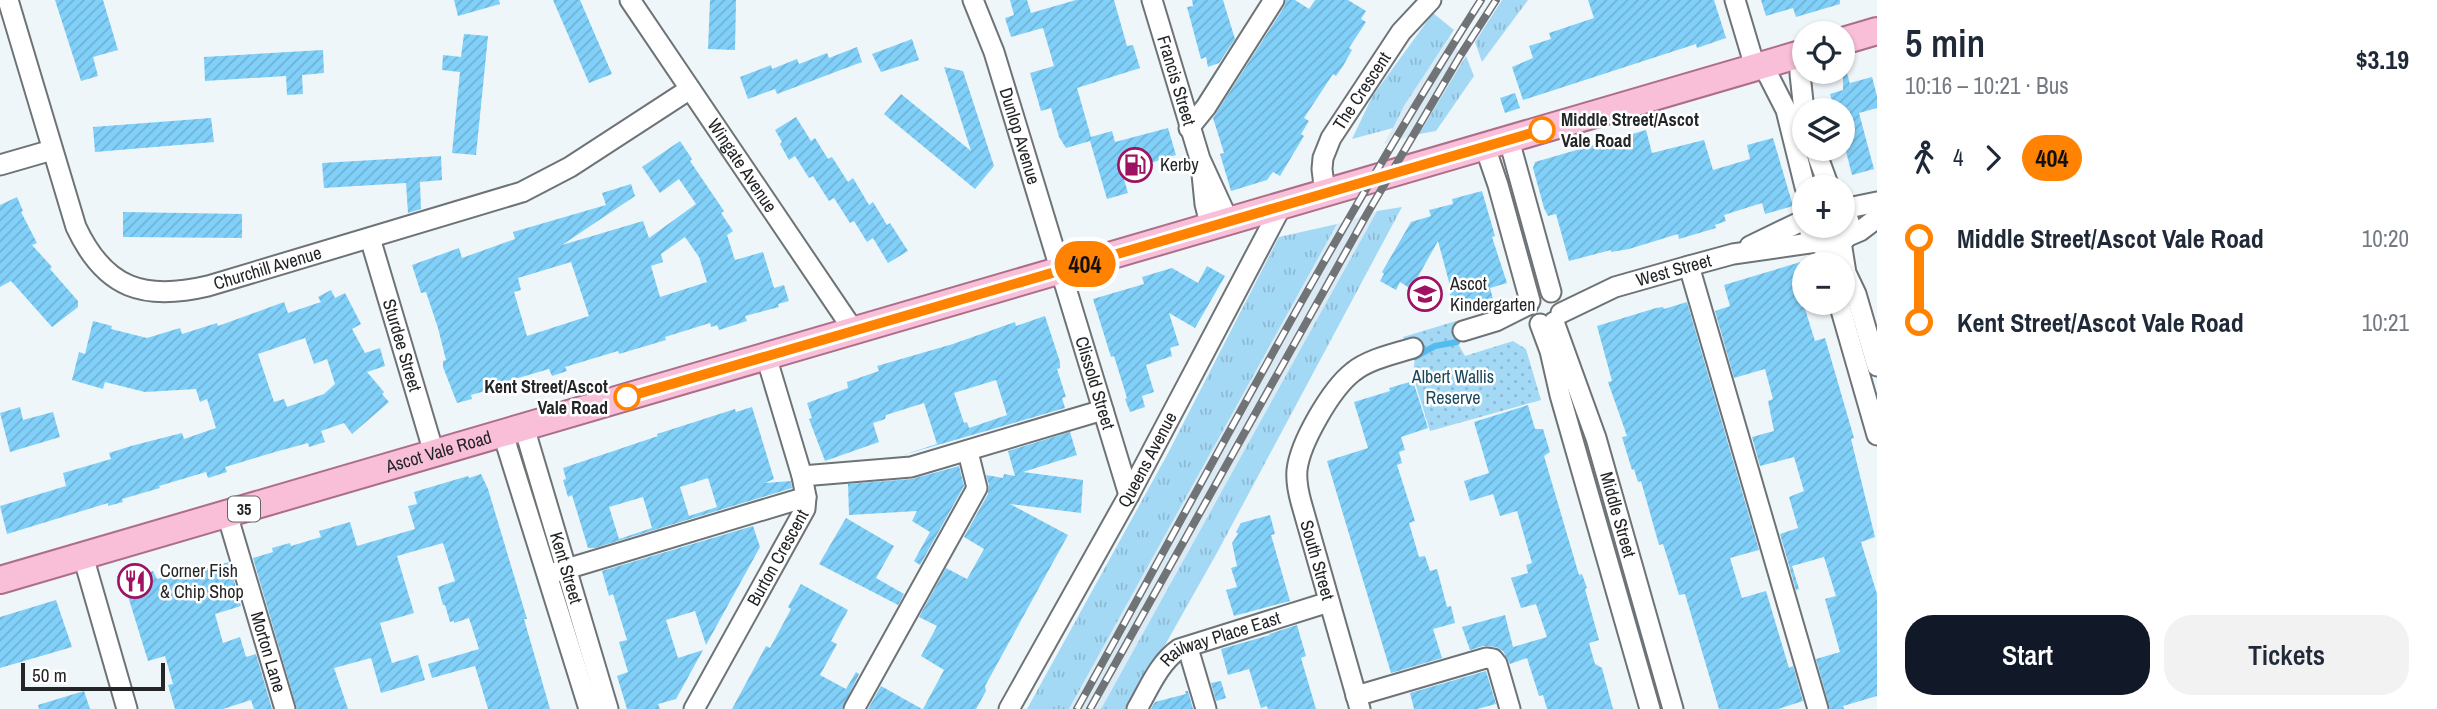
<!DOCTYPE html>
<html lang="en">
<head>
<meta charset="utf-8">
<style>
	:root { --surface:#fff; --page:#f2f2f3; --text:#1f2937; --muted:#747a83; --accent:#111827 }
	body { margin:0; font-family:"Archivo Narrow",sans-serif; background:var(--page); color:var(--text); height:100vh; display:flex; flex-direction:column; font-size:26px; white-space:nowrap }
	* { box-sizing:border-box; margin:0 }
	p { font-size:23px; color:var(--muted) }
	.icon { flex:none; width:38px; height:38px; fill:none; stroke:currentColor; stroke-width:2; stroke-linecap:round; stroke-linejoin:round }
	.map { position:relative; flex:1; overflow:hidden }
	.drawer { display:flex; flex-direction:column; background:var(--surface); width:560px }
	.drawer>* { flex:none }
	.badge { padding:0 14px; border-radius:23px; font-size:24px; line-height:46px }
	.tools { position:absolute; left:1792px; top:21px; display:grid; gap:14px }
	.tools a { display:grid; place-items:center; width:63px; height:63px; border-radius:50%; background:var(--surface); box-shadow:0 2px 5px #0004; font-size:35px }
	.scale { position:absolute; left:21px; bottom:18px; width:144px; box-sizing:border-box; padding-left:7px; border:4px solid #232527; border-top:0; font-size:19px; line-height:24px; white-space:nowrap; color:#232527; -webkit-text-stroke:5px #fff; paint-order:stroke }
	.map>.badge { position:absolute; translate:-50% -50%; box-shadow:0 0 0 4px #fff }
	.legs { display:flex; align-items:center; gap:10px; height:77px; padding:0 28px; font-size:23px }
	.legs p { margin-inline-start:auto }
	.summary { display:flex; align-items:center; justify-content:space-between; height:119px; padding:0 28px }
	h1 { font-size:38px; font-weight:600; line-height:52px }
	.button { display:flex; gap:14px; margin-top:auto; padding:14px 28px }
	.button a { flex:1; height:80px; border-radius:28px; background:var(--accent); color:#fff; font-size:28px; font-weight:600; line-height:80px; text-align:center }
	.button a+a { background:var(--page); color:var(--text) }
	ul { padding:0 28px; list-style:none }
	li { display:flex; align-items:center; gap:24px; height:84px; font-size:26px }
	li i { display:grid; place-items:center; width:10px; height:100%; margin:0 9px; background:currentColor }
	li i::after { content:''; width:18px; height:18px; margin:-9px; border:5px solid; border-radius:50%; background:var(--surface) }
	li p { margin-inline-start:auto }
	li:first-child i { background:linear-gradient(#0000 50%,currentColor 0) }
	li:last-child i { background:linear-gradient(currentColor 50%,#0000 0) }
	main { display:flex; flex:1; min-height:0 }
	.map>svg:first-child { display:block }
</style>
</head>
<body>
<main>
<div class="map">
<svg width="1877" height="709" viewBox="0 0 1877 709">
	<defs>
		<pattern id="grass-tufts" width="24" height="20" patternUnits="userSpaceOnUse" patternTransform="scale(1.75)"><rect width="24" height="20" fill="#a4d9f6"/><path d="M3 7l-1-3M5 7V3M7 7l1-3M15 17l-1-3M17 17v-4M19 17l1-3" fill="none" stroke="#8dbad3"/></pattern>
		<pattern id="park-dots" width="8" height="8" patternUnits="userSpaceOnUse" patternTransform="scale(1.75)"><rect width="8" height="8" fill="#a4d9f6"/><path d="M2 2h.1M6 6h.1" fill="none" stroke="#8dbad3" stroke-width="1.8" stroke-linecap="round"/></pattern>
		<pattern id="building-hatch" width="6" height="6" patternUnits="userSpaceOnUse" patternTransform="scale(1.75)"><rect width="6" height="6" fill="#81d0f9"/><path d="M-1 1l2-2M0 6l6-6M5 7l2-2" fill="none" stroke="#6fb2d5"/></pattern>
	</defs>
	<rect width="100%" height="100%" fill="#eff6f9"/>
	<!-- built -->
	<path fill="#dcebf3" d="M1450,37l13,24 -44,73 -35,10 20,-38z
		M1377,211l-276,498h-32l268,-485z"/>
	<!-- grass -->
	<path fill="url(#grass-tufts)" d="M1502,0h26l-46,62 -7,-20z
		M1433,13l21,17 -50,76 -11,22 -41,11 20,-42z
		M1466,56l8,20 -38,55 -17,3z
		M1402,207l-184,344 -89,158h-28l276,-498z
		M1337,224l-268,485h-42l140,-254 112,-218z"/>
	<!-- park -->
	<path fill="url(#park-dots)" d="M1456,321l1,21 8,14 48,-15 13,8 15,51 -111,31 -17,-55 2,-19 -12,-20z"/>
	<g fill="none" stroke-linecap="round" stroke-linejoin="round">
		<!-- stream -->
		<path stroke="#52bcef" stroke-width="6" d="M1415,357l20,-11 22,-4"/>
	</g>
	<!-- building -->
	<path fill="url(#building-hatch)" fill-rule="evenodd" d="M55,0h48l15,50 -25,7 5,19 -17,5z
		M454,0h45l1,4 -42,12z
		M553,0h27l32,74 -23,9z
		M710,0h26l-1,50 -27,-1z
		M1010,0h17l4,13 45,-13h38l13,46 6,-1 7,23 -63,20 14,49 21,-6 3,11 53,-14 8,27 -54,17 6,21 -21,6 -17,-58 -24,7 -7,-11 -8,-29 -10,3 -11,-38 24,-7 -11,-38 -32,9 -6,-19 9,-3z
		M1192,0h31l12,39 -16,24 -11,4 -2,-10 -5,2 -14,-52 6,-1z
		M1286,0h9l14,9 6,-9h33l18,11 -5,8 5,3 -17,26 3,2 -9,16 -7,10 -3,-2 -29,44 5,3 -8,13 3,2 -24,40 -7,-4 -6,8 -36,11 -11,-37 4,-1 -11,-35 71,-111z
		M1588,0h126l12,38 -29,10 -1,-4 -173,56 -11,-33 21,-9 -4,-12 22,-7 -2,-6 45,-15z
		M1761,0h79v4l-44,13 -3,-9 -27,8z
		M464,34l24,2 -12,119 -24,-2 8,-81 -18,-2 1,-15 18,2z
		M912,39l7,21 -38,12 -9,-18z
		M857,47l5,15 -85,32 -2,-5 -27,10 -8,-22 31,-12 1,4 25,-10 2,5 28,-11 2,5z
		M323,50l1,23 -22,2 1,19 -16,1 -1,-19 -81,5 -1,-24z
		M944,67l19,4 31,95 -19,23 -91,-75 17,-20 70,57z
		M1847,73l4,15 -1,-5 22,-6 5,19v12l-18,5 15,56 -22,6 -9,-35v-30h-9l-4,-16 13,-4v-16z
		M1515,93l5,15 -15,5 -5,-15z
		M796,117l15,24 4,-3 13,21 4,-2 16,25 5,-4 16,27 4,-3 14,23 3,-2 18,28 -20,12 -15,-25 -6,4 -13,-21 -4,2 -16,-25 -5,3 -16,-25 -4,2 -14,-22 -6,4 -9,-16 2,-2 -7,-12z
		M211,118l3,24 -119,10 -2,-25z
		M1646,130l6,23 52,-13 9,30 37,-11 -3,-14 26,-7 20,68 -28,8 -3,-11 -38,12 2,6 -11,4 1,3 -37,11 -1,-5 -49,15 -18,3v-2l-42,11 -13,-47 -8,2 -4,-8 -11,-40 2,-6z
		M680,141l12,18 -2,2 34,50 -3,2 12,18 -6,4 8,25 28,-8 11,36 10,-3 5,16 -11,3 1,3 -34,9 2,5 -28,9 -2,-5 -6,2 -1,-4 -45,14 1,3 -47,14 -1,-3 -53,16 2,4 -15,5 -3,-7 -44,13 1,3 -35,10 1,4 -15,4 -14,-36v-6l3,-1 -8,-32 -12,-36 -5,1 -9,-28 47,-17 3,10 53,-19 -2,-7 93,-27 -4,-12 29,-9 4,12 -73,49 81,-24 6,17 47,-34 -17,-25 -19,14 -18,-26zM685,237l14,20 8,25 -47,15 -9,-31 12,-4 -2,-8zM571,262l18,54 -62,20 -13,-44 7,-2 -3,-12z
		M441,156l1,24 -22,2 1,27 -13,4 -2,-30 -82,5 -2,-25z
		M1482,191l13,45 -3,1 15,46 -17,5 3,11 -38,11 -5,-16 2,-1 -14,-52 -27,48 -11,-7 -4,8 -16,-9 4,-7 -2,-2 29,-50 20,-6 -2,-6 24,-6 -1,-5z
		M17,197l6,14 -2,1 16,31 -5,2 20,22 -2,2 28,32v6l-26,20 -41,-46 -11,6v-82z
		M123,212l119,2v24l-119,-1z
		M1804,261v31l-4,1 15,48 10,-3 29,100 -3,1 24,98 -14,5 16,52v102l-34,10 1,3h-14l-14,-50 24,-7 -15,-53 11,-3 -12,-39 -32,9 7,23 -3,1 -16,-56 18,-6 -9,-31 15,-6 -10,-34 -34,9 -8,-29 22,-6 -6,-30 5,-2 -8,-30 -31,9 -19,-67 15,-5 -6,-21z
		M1207,266l18,10 -30,52 -26,-15 10,32 -9,3 2,8 -26,9 8,27 -12,4 3,11 -15,5 -5,-13 2,-1 -13,-42 -3,1 -18,-58 51,-15 -2,-7 30,-9 26,15z
		M331,290l4,8 10,-5 16,31 -9,5 13,24 15,-5 5,18 -18,6 17,20 -2,2 7,8 -37,32 -8,-11 -23,8 4,11 -16,5 -1,-4 -33,9 -50,15 2,5 -19,6 -2,-6 -47,14 1,2 -38,11 1,3 -15,4v-3l-101,31 -7,-28 66,-20 -3,-13 48,-14 -2,-6 22,-7 51,-13 2,6 32,-11 -9,-29 -7,3 -4,-13 -51,3 -40,-10 -2,7 -31,-9 7,-28 6,2 8,-33 19,5 -1,3 36,9 33,-10 2,6 35,-11 1,3 66,-24 4,11 33,-11 -3,-5zM305,338l9,26 13,-5 8,25 -11,10 -37,13 -3,-8 -10,3 -16,-48z
		M1687,302l72,248 -29,8 12,40 24,-7 23,77 4,-2 10,35 -25,8h-59l-34,-115 -6,1 -16,-51 -4,1 -18,-64 -3,1 -4,-13 -2,1 -10,-33 5,-1 -19,-54 4,-1 -15,-55 59,-18 7,-1 1,2z
		M1045,316l15,46v6l-3,1 9,28 -4,1 3,10 -162,47 34,-11 -13,-41 -38,12 -1,4 -12,4 6,19 -54,19 -16,-42 3,-1 -5,-15 41,-15 -1,-6 32,-11 -2,-5 76,-22 62,-22 1,4zM996,380l11,35 -38,13 -2,-6 -3,1 -10,-30z
		M1413,381l15,47 -27,9 4,13 -6,2 3,11 -5,2 18,56 -6,2 10,34 6,-1 5,15 7,-2 10,38 4,-1 4,17 -22,6 9,29 -51,15 -64,-212 41,-13 -14,-46 36,-11 -1,-3z
		M1528,405l7,24h8l7,23 -6,4 35,119 3,-1 5,14 -2,1 14,51 -10,3 6,21 7,4 11,41h-66l-4,-14 -4,1 -12,-38 -17,6 -7,-13 -7,-4 -13,-1 -13,4 -8,-23 43,-12 8,32 34,-10 -11,-33 -15,4 -10,-30 17,-5 -2,-8 6,-2 -15,-52 -17,5 -7,-22 -23,7 -6,-20 25,-8 -15,-51z
		M20,407l3,13 30,-8 7,25 -50,15 -10,-39z
		M752,407l22,72 -9,4 26,-2 1,7 -197,60h-7l-16,-53 -4,2 -5,-17 3,-1 -3,-11 95,-32 -1,-2 78,-25 1,3zM708,478l9,29 -28,9 -9,-29zM643,497l9,31 -33,11 -10,-32z
		M1070,432l7,23 -54,17 60,8 -2,33 -71,-9 58,31 -83,151 1,5 -10,18h-53l21,-39 -23,-14 16,-30 -18,-9 27,-49 21,11 17,-30 -20,-12 24,-43 1,-9 -3,-10 17,3 1,-4 11,2 -7,-25z
		M959,466l5,20 -44,79 -6,-4 16,-29 -18,-11 5,-10 -68,4 -1,-31 64,-5z
		M481,474l7,15 39,130h-3l26,90h-62l-13,-43 -43,12 -4,-14 51,-15 -10,-31 -15,5v-2l-4,1 -5,-17h-2l-5,-18 17,-6 -12,-38 -46,13 17,57 -34,10 12,40 26,-8 7,25 -44,13 -10,-35 -37,10 14,41h-51l-44,-151 20,-6 -1,-4 18,-5 1,3 30,-9 -2,-6 31,-9 7,24 58,-17 -7,-23 9,-2 -3,-12 54,-16 1,2z
		M1270,515l5,19 -4,1 19,66 -56,15 -8,-26 11,-3 -6,-19 6,-2 -5,-23 6,-9 -2,-2 5,-9z
		M846,518l48,28 -18,32 28,16 -6,11 -79,-41z
		M753,526l7,21 -54,98 -11,-34 -29,9 12,38 25,-8 -27,49 -18,5 2,5h-33l-10,-33 11,-4 -9,-30 8,-2 -14,-46 -4,2 -7,-25z
		M229,562l12,44 -26,8 8,29 17,-6 6,20 10,-3 16,55h-18l-3,-9 -28,9h-48l-7,-24 5,-1 -8,-28 -17,5 -21,-68 -4,2 -6,-19 22,-7 2,6 12,-4 4,8 39,-11 1,3z
		M801,584l47,26 -17,31 6,3 -17,31 26,14 10,-17 3,2 -17,35h-110l34,-63 4,2 21,-39 -3,-2z
		M56,600l16,47 -72,21v-51z
		M1297,625l9,31 -5,2 15,51h-48l-1,-3 -6,2 -12,-39 -21,6 -7,-26 49,-14 -1,-1z
		M1486,671l10,33 -19,5h-63l-4,-16z
		M1221,681l5,17 -10,3 -5,-18z
		M881,686l41,23h-54z
		M84,691l6,18h-51l-1,-4z
		M1185,691h3l5,18h-42l4,-7 31,-8z"/>
	<g fill="none" stroke-linecap="round" stroke-linejoin="round">
		<!-- minor casing -->
		<g stroke="#6d7376" stroke-width="23">
			<g id="minor">
				<path id="s1" d="M8,0l68,227c29,62 68,74 132,59l314,-94 48,-25 120,-78"/>
				<path id="s2" d="M630,0l224,331"/>
				<path id="s3" d="M973,0l21,52 135,443"/>
				<path id="s4" d="M1152,0l48,159 29,63"/>
				<path d="M1735,0l20,67"/>
				<path d="M1801,54l-1,20 4,37"/>
				<path d="M1763,65l23,45 19,77"/>
				<path d="M1189,128l17,-21 68,-107"/>
				<path d="M1509,140l42,152"/>
				<path d="M1485,147l13,38 32,116"/>
				<path d="M1815,149l14,38"/>
				<path d="M0,165l52,-15"/>
				<path d="M1202,174l3,30 6,23"/>
				<path id="s5" d="M1325,194l-3,-25 1,-11 8,-20 70,-106 30,-32"/>
				<path d="M1843,209l34,-7"/>
				<path d="M1809,226c3,38 60,16 34,-15"/>
				<path d="M1846,237l14,-6 17,-13"/>
				<path id="s6" d="M370,238l64,215"/>
				<path d="M1841,242l5,31 10,21 21,72"/>
				<path d="M1750,246l54,-26"/>
				<path d="M1689,266l129,443"/>
				<path d="M1839,303l38,132"/>
				<path id="s7" d="M1561,313l54,-26 74,-21 44,-12 84,-12"/>
				<path id="s8" d="M1554,322l42,116 77,271"/>
				<path d="M1540,324l10,27 10,44 90,314"/>
				<path d="M1463,331l33,-10 32,-16"/>
				<path id="s9" d="M524,427l84,282"/>
				<path d="M503,434l86,275"/>
				<path d="M802,476l109,-9 192,-57"/>
				<path id="s10" d="M227,514l58,195"/>
				<path d="M83,556l44,153"/>
				<path d="M553,573l253,-76"/>
				<path d="M1190,655l16,54"/>
				<path d="M1356,696l130,-38 7,1 4,5 13,45"/>
				<path id="s11" d="M694,709l111,-200 1,-12 -4,-21 -36,-120"/>
				<path d="M854,709l123,-221 -9,-36"/>
				<path id="s12" d="M1009,709l120,-214 152,-288"/>
				<path id="s13" d="M1137,709c12,-21 22,-46 42,-60l150,-47"/>
				<path d="M1360,709l-59,-207c-3,-11 -5,-21 -4,-32 3,-27 34,-81 56,-98 16,-13 41,-18 60,-24"/>
			</g>
		</g>
		<!-- major casing -->
		<g stroke="#ac6e89" stroke-width="30">
			<g id="major">
				<path d="M1843,41l34,-10"/>
				<path id="s14" d="M0,580l1804,-527"/>
			</g>
		</g>
		<!-- minor -->
		<use href="#minor" stroke="#fff" stroke-width="19"/>
		<!-- major -->
		<use href="#major" stroke="#f9bfd8" stroke-width="26"/>
		<!-- rail casing -->
		<g stroke="#717477" stroke-width="8">
			<path id="rail" d="M1077,709c132,-238 258,-480 404,-709
				M1090,709l277,-495 93,-158 36,-56"/>
		</g>
		<!-- rail -->
		<use href="#rail" stroke="#fff" stroke-width="5" stroke-dasharray="16" stroke-linecap="butt"/>
	</g>
	<g fill="none" stroke-linecap="round" stroke-linejoin="round">
		<!-- line-1 casing -->
		<g stroke="#fff" stroke-width="16">
			<path id="line-1" d="M627,397l915,-267"/>
		</g>
		<!-- line-1 -->
		<use href="#line-1" stroke="#ff8200" stroke-width="10"/>
	</g>
	<!-- icons -->
	<defs>
		<g id="fuel-ring" transform="scale(1.75)"><circle r="9.5" fill="#fff" stroke="#9d1261" stroke-width="1.5"/><path d="M-5.5-6h7V0h2V4h1.3V-2.5L3-4.5l.8-.8L6-3V5H2.5V1h-1V6h-7ZM-4.2-4.7v3.2H.2V-4.7Z" fill="#9d1261"/></g>
		<g id="school-ring" transform="scale(1.75)"><circle r="9.5" fill="#fff" stroke="#9d1261" stroke-width="1.5"/><path d="M0-5L7-2L0 1L-7-2ZM-4 1L0 2.5L4 1V4Q0 6-4 4Z" fill="#9d1261"/></g>
		<g id="restaurant-ring" transform="scale(1.75)"><circle r="9.5" fill="#fff" stroke="#9d1261" stroke-width="1.5"/><path d="M-5-6h1v4h1v-4h1v4h1v-4h1v5L-1.5 .5V6h-2V.5L-5-1ZM5-6V6H3V1.5H1.5Q1.5-4 5-6Z" fill="#9d1261"/></g>
	</defs>
	<g fill-rule="evenodd">
		<use href="#fuel-ring" x="1135" y="165"/>
		<use href="#school-ring" x="1425" y="294"/>
		<use href="#restaurant-ring" x="135" y="581"/>
	</g>
	<!-- markers -->
	<g fill="#fff" stroke="#ff8200" stroke-width="3.5">
		<circle cx="1542" cy="130" r="12"/>
		<circle cx="627" cy="397" r="12"/>
	</g>
	<g text-anchor="middle" stroke-width="5" stroke-linejoin="round" paint-order="stroke">
		<!-- shield labels -->
		<rect fill="#fff" stroke="#656668" stroke-width="2" x="228" y="496.5" width="32" height="25" rx="5"/>
		<g font-size="16" font-weight="bold" fill="#232527">
			<text x="244" y="515">35</text>
		</g>
		<!-- street labels -->
		<g font-size="18" fill="#232527" stroke="#fff">
			<text dy="6" stroke="none"><textPath href="#s4" startOffset="84">Francis Street</textPath></text>
			<text dy="6" stroke="none"><textPath href="#s5" startOffset="114">The Crescent</textPath></text>
			<text dy="6" stroke="none"><textPath href="#s3" startOffset="144">Dunlop Avenue</textPath></text>
			<text dy="6" stroke="none"><textPath href="#s2" startOffset="200">Wingate Avenue</textPath></text>
			<text dy="6" stroke="none"><textPath href="#s1" startOffset="460">Churchill Avenue</textPath></text>
			<text dy="6" stroke="none"><textPath href="#s7" startOffset="121">West Street</textPath></text>
			<text dy="6" stroke="none"><textPath href="#s6" startOffset="112">Sturdee Street</textPath></text>
			<text dy="6" stroke="none"><textPath href="#s3" startOffset="402">Clissold Street</textPath></text>
			<text dy="6" stroke="none"><textPath href="#s14" startOffset="457">Ascot Vale Road</textPath></text>
			<text dy="6" stroke="none"><textPath href="#s12" startOffset="285">Queens Avenue</textPath></text>
			<text dy="6" stroke="none"><textPath href="#s8" startOffset="203">Middle Street</textPath></text>
			<text dy="6" stroke="none"><textPath href="#s11" startOffset="173">Burton Crescent</textPath></text>
			<text transform="translate(1317 560) rotate(74)" y="6">South Street</text>
			<text dy="6" stroke="none"><textPath href="#s9" startOffset="147">Kent Street</textPath></text>
			<text dy="6" stroke="none"><textPath href="#s13" startOffset="116">Railway Place East</textPath></text>
			<text dy="6" stroke="none"><textPath href="#s10" startOffset="144">Morton Lane</textPath></text>
		</g>
		<!-- stop labels -->
		<g font-size="18" font-weight="bold" fill="#232527" stroke="#fff" text-anchor="start">
			<text x="1561" y="126">Middle Street/Ascot<tspan x="1561" dy="21">Vale Road</tspan></text>
			<text x="608" y="393" text-anchor="end">Kent Street/Ascot<tspan x="608" dy="21">Vale Road</tspan></text>
		</g>
		<!-- poi labels -->
		<g font-size="18" fill="#232527" stroke="#fff" text-anchor="start">
			<text x="1160" y="171">Kerby</text>
			<text x="1450" y="290">Ascot<tspan x="1450" dy="21">Kindergarten</tspan></text>
			<text x="160" y="577">Corner Fish<tspan x="160" dy="21">&amp; Chip Shop</tspan></text>
		</g>
		<!-- park labels -->
		<g font-size="18" fill="#1c485d" stroke="#fff">
			<text x="1453" y="383">Albert Wallis<tspan x="1453" dy="21">Reserve</tspan></text>
		</g>
	</g>
</svg>
<div class="tools">
<a><svg class="icon" aria-label="locate" viewBox="0 0 24 24"><circle cx="12" cy="12" r="6"/><path d="M12 2v4M12 18v4M2 12h4M18 12h4"/></svg></a>
<a><svg class="icon" aria-label="layers" viewBox="0 0 24 24"><path d="M12 4l9 5-9 5-9-5zM3 14l9 5 9-5"/></svg></a>
<a>+</a>
<a>−</a>
</div>
<div class="scale">50 m</div>
<b class="badge" style="left:1085px;top:264px;background:#ff8200;color:#111">404</b>
</div>
<section class="drawer">
<div class="summary"><div><h1>5 min</h1><p>10:16 – 10:21 · Bus</p></div><b>$3.19</b></div>
<div class="legs"><svg class="icon" aria-label="walk" viewBox="0 0 24 24"><circle cx="13" cy="4" r="2"/><path d="M13 8l-2 6 4 7M11 14l-3 7M7 12l3-4h3l4 4"/></svg>4<svg class="icon" aria-label="forward" viewBox="0 0 24 24"><path d="M9 5l7 7-7 7"/></svg><b class="badge" style="background:#ff8200;color:#111">404</b></div>
<ul>
<li><i style="color:#ff8200"></i><b>Middle Street/Ascot Vale Road</b><p>10:20</p></li>
<li><i style="color:#ff8200"></i><b>Kent Street/Ascot Vale Road</b><p>10:21</p></li>
</ul>
<div class="button"><a>Start</a><a>Tickets</a></div>
</section>
</main>
</body>
</html>
